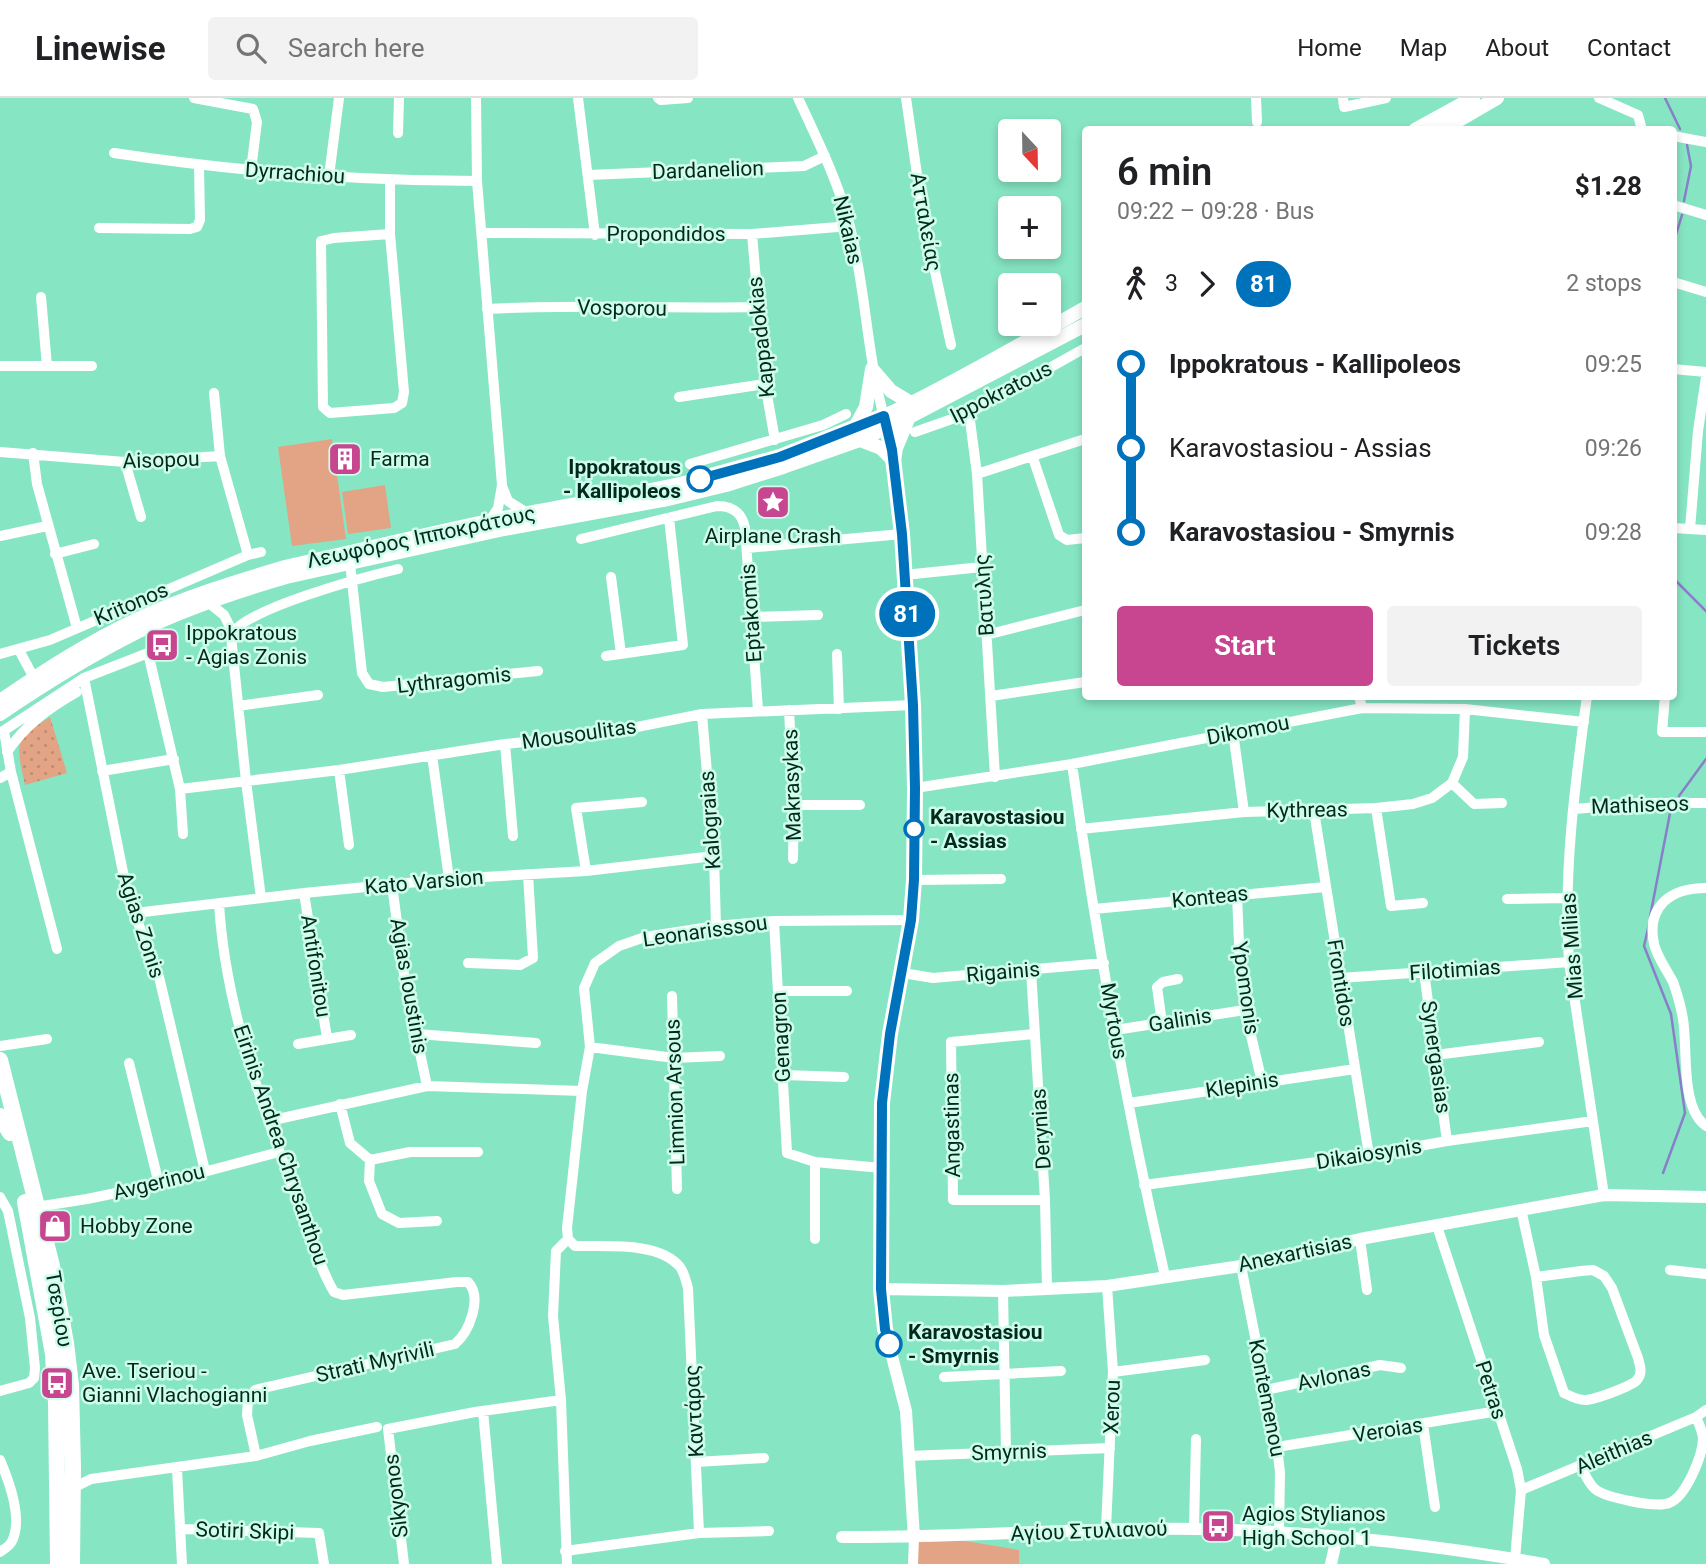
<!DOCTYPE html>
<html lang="en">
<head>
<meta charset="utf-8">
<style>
	:root { --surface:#fff; --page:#f2f2f2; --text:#202124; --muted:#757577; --line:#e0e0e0; --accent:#c7468f }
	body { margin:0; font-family:Roboto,sans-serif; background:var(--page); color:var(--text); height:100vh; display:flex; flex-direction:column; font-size:26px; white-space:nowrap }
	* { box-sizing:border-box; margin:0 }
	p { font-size:23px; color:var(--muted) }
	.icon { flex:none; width:38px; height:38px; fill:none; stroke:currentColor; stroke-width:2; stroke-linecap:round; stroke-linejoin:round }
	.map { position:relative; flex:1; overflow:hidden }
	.panel { position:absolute; left:1082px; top:28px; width:595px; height:574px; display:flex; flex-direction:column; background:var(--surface); border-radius:7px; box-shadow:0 4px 10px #0003 }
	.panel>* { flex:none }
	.badge { padding:0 14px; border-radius:23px; font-size:24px; line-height:46px }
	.needle { width:46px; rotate:158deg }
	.controls { position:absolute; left:998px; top:21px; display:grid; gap:14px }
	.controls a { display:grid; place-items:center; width:63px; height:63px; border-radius:7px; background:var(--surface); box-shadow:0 4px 10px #0003; font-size:35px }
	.map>.badge { position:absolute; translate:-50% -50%; box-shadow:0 0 0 4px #fff }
	.legs { display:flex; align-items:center; gap:10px; height:77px; padding:0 35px; font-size:23px }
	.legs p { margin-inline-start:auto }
	.head { display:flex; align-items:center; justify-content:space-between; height:119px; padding:0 35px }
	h1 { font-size:38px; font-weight:600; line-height:52px }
	.action { display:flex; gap:14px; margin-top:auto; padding:14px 35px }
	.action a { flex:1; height:80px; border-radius:7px; background:var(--accent); color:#fff; font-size:28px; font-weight:600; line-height:80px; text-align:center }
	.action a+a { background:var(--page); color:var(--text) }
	ul { padding:0 35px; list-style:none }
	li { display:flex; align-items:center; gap:24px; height:84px; font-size:26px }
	li i { display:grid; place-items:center; width:10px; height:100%; margin:0 9px; background:currentColor }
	li i::after { content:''; width:18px; height:18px; margin:-9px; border:5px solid; border-radius:50%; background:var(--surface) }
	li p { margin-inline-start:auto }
	li:first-child i { background:linear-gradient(#0000 50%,currentColor 0) }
	li:last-child i { background:linear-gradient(currentColor 50%,#0000 0) }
	header { display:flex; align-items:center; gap:42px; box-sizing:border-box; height:98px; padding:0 35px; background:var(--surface); border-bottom:2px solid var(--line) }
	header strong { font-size:33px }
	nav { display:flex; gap:38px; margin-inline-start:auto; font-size:24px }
	.search { width:490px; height:63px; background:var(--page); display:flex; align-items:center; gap:18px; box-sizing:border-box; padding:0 24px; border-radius:7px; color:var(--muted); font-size:26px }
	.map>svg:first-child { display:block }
</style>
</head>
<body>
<header>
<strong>Linewise</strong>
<div class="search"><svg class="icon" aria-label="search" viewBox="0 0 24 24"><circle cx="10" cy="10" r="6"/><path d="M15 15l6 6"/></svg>Search here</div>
<nav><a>Home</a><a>Map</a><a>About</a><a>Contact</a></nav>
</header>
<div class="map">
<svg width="1706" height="1466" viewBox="0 0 1706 1466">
	<defs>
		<pattern id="grass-dots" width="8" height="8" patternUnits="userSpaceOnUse" patternTransform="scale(1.75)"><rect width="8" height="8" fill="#e2a484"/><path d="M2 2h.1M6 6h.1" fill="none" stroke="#c08d72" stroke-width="1.8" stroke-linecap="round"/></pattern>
	</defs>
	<rect width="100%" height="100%" fill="#86e6c4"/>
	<!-- grass -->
	<path fill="url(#grass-dots)" d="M50,619l17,56 -42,12c-9,-42 -12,-44 25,-68z"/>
	<!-- garden -->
	<path fill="#e2a484" d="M332,341l14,100 -54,7 -14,-99z
		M385,387l6,43 -43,6 -6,-42z
		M917,1435l102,17v14h-102z"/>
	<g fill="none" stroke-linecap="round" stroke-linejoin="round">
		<!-- stream -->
		<path stroke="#897fc8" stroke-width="2.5" d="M1665,0l15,31
			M1684,103l7,-35 -4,-21
			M1673,146l9,-29
			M1673,480l33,33
			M1679,698l27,-37
			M1650,819l21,-109
			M1649,826l-5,22 27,68 14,99 -22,60"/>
		<!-- minor -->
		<path stroke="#fff" stroke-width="10" d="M194,0l59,11 4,13 -6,48
			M476,0l1,83 25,304 -4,23 -9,14
			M578,0l17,137
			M658,0l3,2 27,-2
			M798,0c19,41 39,81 51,125 17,63 17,131 36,197
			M906,0l17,118 28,129
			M1256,0l1,24
			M1343,0l1,9 42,-9
			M1599,0l39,17 4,15
			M398,35l1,-35
			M1673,38l33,6
			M114,55c120,18 242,28 363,28
			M588,77l216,-9 21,-10
			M329,78l10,-78
			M390,83v53l14,158 -2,11 -8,5 -64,5 -7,-6 -2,-166 13,-3 56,-4
			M1673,107l33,10
			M99,130l91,1 7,-2 3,-7 -1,-54
			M482,135l270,1 98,-8
			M752,136l13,150 10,56
			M1673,184l33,10
			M41,199l6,69
			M487,211c90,-5 180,0 269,-2
			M0,268h92
			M1673,271l33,3
			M214,295l6,63
			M679,299l86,-13
			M969,315l8,61 18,303
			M915,334l54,-19 116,-65
			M0,354l125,10 95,-6 28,99
			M33,355l4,31 40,144
			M1033,360l26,77 8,5 18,-2
			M125,364l16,55
			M690,366l133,-39 23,-11
			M977,376l108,-35
			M502,388l6,15 19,12
			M1673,430l33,2
			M1690,431l8,-98 8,-54
			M0,438l47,-10
			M581,441l136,-33c16,0 25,7 28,22l13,182
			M747,450l155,-14
			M55,456l39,-10
			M350,465l12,110 7,11 14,3 155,-16
			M904,477l78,-8
			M611,479l10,77
			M209,505l15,12 8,16
			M751,519l67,-2
			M986,537l99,-25
			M19,552l15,28
			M0,556l50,-14 198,-85 13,-3
			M837,556l2,55
			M606,558l77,-11 -14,-127
			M84,580l44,219 31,80 46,194
			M991,598l94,-14
			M1359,598l3,12
			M1587,598c-12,88 -24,177 -18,266l35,233
			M1665,598l-3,36h44
			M238,608l80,-11
			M789,612l5,95 -1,54
			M702,616l12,142 2,70
			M4,633l7,41 46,177
			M1233,634l11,80
			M0,635l84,-55 64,-25 32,136 3,45
			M505,646l8,92
			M7,654c18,-27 42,-44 70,-60
			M432,657l17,124
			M1072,666c24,172 54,343 93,512
			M339,672l10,75
			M102,673l72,-12
			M0,680l11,-6
			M1452,685l22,21 28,-1
			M915,690l157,-24 290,-56 103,1 119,13
			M180,691l159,-19 166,-26 97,-10 100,-20 211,-9
			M794,707h66
			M1376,710l15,98 32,-3
			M1575,711l64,-6h67
			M1314,713l55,344
			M1081,731l163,-17 132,-4 37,-4 19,-6 20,-15 11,-26 2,-48
			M586,773l-10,-63 66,-6
			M914,782l87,-1
			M392,787l13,97 22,104
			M1706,790c-35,0 -60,18 -52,56 3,13 13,26 19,38 4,11 8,25 10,37 5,29 -3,89 23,107
			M304,795l23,145
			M1237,796l3,74 5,42 17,72
			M261,800l-15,-117 -15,-145c8,-26 137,-60 167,-67
			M1507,801l60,-1
			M219,805c6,105 44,206 81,304 11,28 19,60 34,85l9,3 114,-13h11c15,16 1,50 -13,62l-200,46 -7,10 -1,15 9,41
			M1094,811l231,-22
			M135,815l169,-20 145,-14 137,-8 128,-15
			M774,823l13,232 28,9 67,6
			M468,865l52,2 13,-7 -5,-84
			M1031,872l14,230 2,89
			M1424,874l23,169
			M903,875l30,5 171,-15
			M1340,880l229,-16
			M779,893h68
			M672,898l5,193
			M1162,925l-5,-36 6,-5 15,-3
			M1115,932l130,-20
			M417,936l119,9
			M1034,936l-83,8 2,158h92
			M298,946l53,-9
			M0,948l47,-7
			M590,949l84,11 46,-2
			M1435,957l104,-13
			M129,965l30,121
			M784,977l60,2
			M1129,1005l226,-34
			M340,1006l10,39 20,17 40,-8h68
			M269,1023l158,-35 155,5
			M370,1062l-1,21 13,33 17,9 38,-2
			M1144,1087l225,-30 78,-14 146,-20
			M0,1099l8,14 22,107 5,50 -1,10 -5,5 -29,8
			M36,1109l51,-8 72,-15 120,-32
			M1521,1111l15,68 8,58 20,58c6,3 13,7 21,7 9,0 47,-14 52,-20 6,-7 3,-14 1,-22l-26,-70 -8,-12 -11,-6 -12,1 -45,6
			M1437,1128l80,243 4,21 -6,69
			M815,1141v-77
			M1360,1141l7,51
			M1241,1168l36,181 3,25 -1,60
			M1670,1172l36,4
			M1003,1193l3,162
			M1113,1274l92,-12
			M944,1279l117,-6
			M1266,1292l114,-25 21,3
			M483,1313l14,153
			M1423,1326l12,83
			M1277,1349l221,-36
			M908,1358l202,-8
			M0,1362c9,21 23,59 12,81 -2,5 -8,8 -12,11
			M696,1364l68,-4
			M1581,1368c4,8 7,17 14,23 11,9 61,19 74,14 17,-6 34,-48 34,-65 -1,-8 -4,-14 -7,-21
			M177,1371l5,95
			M73,1390l18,-9 165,-23 54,-15 67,-14
			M1521,1392l175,-73 10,-7
			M181,1431l138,4 5,31
			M1106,1431l7,-157 -6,-86
			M1194,1431l2,-90
			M699,1435l-11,-245c-2,-7 -4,-16 -8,-21 -21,-26 -75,-20 -105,-21l-7,-7 -1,-11 15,-137 8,-44 -6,-59 11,-25 24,-17 26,-9 71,-11 58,-5 137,-1
			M565,1453l134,-18 70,-2
			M404,1466l-16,-135 87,-17 86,-12
			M567,1466l-6,-164 -8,-84 3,-65 12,-12
			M913,1466l1,-26"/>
		<!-- tertiary -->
		<path stroke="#fff" stroke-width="12" d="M887,329l5,23 10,84 11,171 2,92 -1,83 -3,40 -21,113 -8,70 -1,186 4,40 21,82 8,127
			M881,1191l122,2 104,-5 134,-20 119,-27 244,-44 102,2
			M842,1439c118,1 236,-10 355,-8 116,2 233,15 347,35
			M1331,1466l6,-27"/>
		<!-- secondary -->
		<path stroke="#fff" stroke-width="14" d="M1415,32l58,-32
			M1442,32l55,-32
			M872,271l19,22 20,12
			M854,331l12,-22 6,-38
			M860,342l21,8 13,13
			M894,363l2,-13 13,-31
			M0,603c44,-30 90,-60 138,-82 47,-22 97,-37 147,-52 81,-18 161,-38 243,-54 85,-16 170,-29 253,-56 107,-34 206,-94 304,-149
			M0,616c44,-30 91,-59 139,-83 45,-22 99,-40 147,-54l218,-48 164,-30 58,-14 57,-18 77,-27 49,-23 176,-92"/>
		<!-- primary -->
		<path stroke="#fff" stroke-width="16" d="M0,962l52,206 14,77 5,42 2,83 -1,96
			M0,1018l10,17
			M25,1104l28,152 3,49 2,161"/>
	</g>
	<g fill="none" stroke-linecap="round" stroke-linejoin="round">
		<!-- line-1 casing -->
		<g stroke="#fff" stroke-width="16">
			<path id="line-1" d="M700,381l80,-22 104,-41 8,34 10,84 11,171 2,83 -1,92 -3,40 -21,114 -8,69 -1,186 4,40 4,15"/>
		</g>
		<!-- line-1 -->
		<use href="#line-1" stroke="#0072bc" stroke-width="10"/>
	</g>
	<!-- icons -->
	<defs>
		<g id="building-square" transform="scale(1.75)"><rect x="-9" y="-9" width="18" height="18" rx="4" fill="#c7468f" stroke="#d0fdeb"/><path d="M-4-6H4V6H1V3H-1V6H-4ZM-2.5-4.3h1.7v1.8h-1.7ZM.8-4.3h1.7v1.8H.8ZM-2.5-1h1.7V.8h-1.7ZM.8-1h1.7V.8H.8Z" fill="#fff"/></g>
		<g id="sight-square" transform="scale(1.75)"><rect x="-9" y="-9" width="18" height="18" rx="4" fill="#c7468f" stroke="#d0fdeb"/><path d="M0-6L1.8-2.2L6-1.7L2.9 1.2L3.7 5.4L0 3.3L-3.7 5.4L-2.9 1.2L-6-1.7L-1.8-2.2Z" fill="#fff"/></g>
		<g id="bus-square" transform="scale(1.75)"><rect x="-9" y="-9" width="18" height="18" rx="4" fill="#c7468f" stroke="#d0fdeb"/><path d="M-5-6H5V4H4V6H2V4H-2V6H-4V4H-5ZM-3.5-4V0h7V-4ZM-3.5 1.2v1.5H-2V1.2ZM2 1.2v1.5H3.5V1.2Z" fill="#fff"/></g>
		<g id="shop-square" transform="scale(1.75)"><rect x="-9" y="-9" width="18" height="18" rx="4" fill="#c7468f" stroke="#d0fdeb"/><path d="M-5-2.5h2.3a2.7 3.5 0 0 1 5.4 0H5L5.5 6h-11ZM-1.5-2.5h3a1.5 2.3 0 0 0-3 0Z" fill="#fff"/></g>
	</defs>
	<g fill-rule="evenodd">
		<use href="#building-square" x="345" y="361"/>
		<use href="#sight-square" x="773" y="404"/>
		<use href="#bus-square" x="162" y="547"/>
		<use href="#shop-square" x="55" y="1128"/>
		<use href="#bus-square" x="57" y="1285"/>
		<use href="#bus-square" x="1218" y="1428"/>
	</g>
	<!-- markers -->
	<g fill="#fff" stroke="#0072bc" stroke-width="3.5">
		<circle cx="700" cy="381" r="12"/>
		<circle cx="914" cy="731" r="9"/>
		<circle cx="889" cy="1246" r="12"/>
	</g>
	<g text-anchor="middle" stroke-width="5" stroke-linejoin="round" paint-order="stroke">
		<!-- street labels -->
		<g font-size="21" fill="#002a1e" stroke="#d0fdeb">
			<text transform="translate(708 72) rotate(-2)" y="7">Dardanelion</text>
			<text transform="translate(295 75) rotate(4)" y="7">Dyrrachiou</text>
			<text transform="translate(926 124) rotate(80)" y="7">Ατταλείας</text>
			<text transform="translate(848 132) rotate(77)" y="7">Nikaias</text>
			<text x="666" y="143">Propondidos</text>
			<text transform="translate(622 210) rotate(1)" y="7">Vosporou</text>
			<text transform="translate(761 239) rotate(-96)" y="7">Kappadokias</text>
			<text transform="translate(1001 294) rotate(-27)" y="7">Ippokratous</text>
			<text transform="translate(161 362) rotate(-2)" y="7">Aisopou</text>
			<text transform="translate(421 439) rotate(-12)" y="7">Λεωφόρος Ιπποκράτους</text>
			<text transform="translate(984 497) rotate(-94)" y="7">Βατυλης</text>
			<text transform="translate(131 506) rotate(-23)" y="7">Kritonos</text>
			<text transform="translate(751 515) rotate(-94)" y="7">Eptakomis</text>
			<text transform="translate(454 582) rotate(-6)" y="7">Lythragomis</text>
			<text transform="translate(1248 632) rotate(-11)" y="7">Dikomou</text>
			<text transform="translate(579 636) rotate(-8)" y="7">Mousoulitas</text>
			<text transform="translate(792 687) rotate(-92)" y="7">Makrasykas</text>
			<text transform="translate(1640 707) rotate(-2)" y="7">Mathiseos</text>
			<text transform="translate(1307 712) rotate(-1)" y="7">Kythreas</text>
			<text transform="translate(710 722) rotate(-94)" y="7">Kalograias</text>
			<text transform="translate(424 784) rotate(-5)" y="7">Kato Varsion</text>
			<text transform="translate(1210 799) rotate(-6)" y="7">Konteas</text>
			<text transform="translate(141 827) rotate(72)" y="7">Agias Zonis</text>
			<text transform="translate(705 833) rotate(-8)" y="7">Leonarisssou</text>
			<text transform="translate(1572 848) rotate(-94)" y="7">Mias Milias</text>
			<text transform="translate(316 868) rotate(81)" y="7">Antifonitou</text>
			<text transform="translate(1455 872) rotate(-4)" y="7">Filotimias</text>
			<text transform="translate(1003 874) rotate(-5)" y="7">Rigainis</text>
			<text transform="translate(1341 885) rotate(81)" y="7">Frontidos</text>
			<text transform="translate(409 888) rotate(80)" y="7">Agias Ioustinis</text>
			<text transform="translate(1246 890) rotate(82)" y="7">Ypomonis</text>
			<text transform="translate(1180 922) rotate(-9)" y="7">Galinis</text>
			<text transform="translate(1114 923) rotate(80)" y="7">Myrtous</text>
			<text transform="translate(781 939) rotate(-93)" y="7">Genagron</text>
			<text transform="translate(1436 959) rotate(82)" y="7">Synergasias</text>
			<text transform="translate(1242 987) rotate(-9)" y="7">Klepinis</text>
			<text transform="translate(675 994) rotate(-92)" y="7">Limnion Arsous</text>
			<text transform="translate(952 1027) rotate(-91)" y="7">Angastinas</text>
			<text transform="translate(1041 1031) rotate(-94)" y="7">Derynias</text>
			<text transform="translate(281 1047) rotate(71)" y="7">Eirinis Andrea Chrysanthou</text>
			<text transform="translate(1369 1056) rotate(-9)" y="7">Dikaiosynis</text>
			<text transform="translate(159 1084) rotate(-14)" y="7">Avgerinou</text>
			<text transform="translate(1295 1155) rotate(-12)" y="7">Anexartisias</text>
			<text transform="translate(59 1211) rotate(80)" y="7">Τσερίου</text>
			<text transform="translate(375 1264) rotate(-13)" y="7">Strati Myrivili</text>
			<text transform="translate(1334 1278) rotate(-12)" y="7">Avlonas</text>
			<text transform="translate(1491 1292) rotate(72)" y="7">Petras</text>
			<text transform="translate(1267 1300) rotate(79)" y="7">Kontemenou</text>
			<text transform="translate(1112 1309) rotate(-88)" y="7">Xerou</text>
			<text transform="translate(694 1313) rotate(-93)" y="7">Καντάρας</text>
			<text transform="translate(1388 1332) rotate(-9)" y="7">Veroias</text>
			<text transform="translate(1009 1354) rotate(-2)" y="7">Smyrnis</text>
			<text transform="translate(1614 1354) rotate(-23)" y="7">Aleithias</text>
			<text transform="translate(396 1398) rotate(-97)" y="7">Sikyonos</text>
			<text transform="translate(245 1433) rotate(2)" y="7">Sotiri Skipi</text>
			<text transform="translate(1089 1433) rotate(-2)" y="7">Αγίου Στυλιανού</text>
		</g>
		<!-- poi labels -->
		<g font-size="21" fill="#002a1e" stroke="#d0fdeb" text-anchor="start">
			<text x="370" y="368">Farma</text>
			<text x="773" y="445" text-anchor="middle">Airplane Crash</text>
			<text x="186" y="542">Ippokratous<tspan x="186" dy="24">- Agias Zonis</tspan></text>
			<text x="80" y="1135">Hobby Zone</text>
			<text x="82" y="1280">Ave. Tseriou -<tspan x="82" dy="24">Gianni Vlachogianni</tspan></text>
			<text x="1242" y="1423">Agios Stylianos<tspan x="1242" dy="24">High School 1</tspan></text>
		</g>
		<!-- stop labels -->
		<g font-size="21" font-weight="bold" fill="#002a1e" stroke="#d0fdeb" text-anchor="start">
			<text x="681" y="376" text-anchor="end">Ippokratous<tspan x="681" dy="24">- Kallipoleos</tspan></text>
			<text x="930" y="726">Karavostasiou<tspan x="930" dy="24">- Assias</tspan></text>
			<text x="908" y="1241">Karavostasiou<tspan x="908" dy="24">- Smyrnis</tspan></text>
		</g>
	</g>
</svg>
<div class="controls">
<a><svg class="needle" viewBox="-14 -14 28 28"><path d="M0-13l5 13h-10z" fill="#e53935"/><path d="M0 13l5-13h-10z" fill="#757577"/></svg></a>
<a>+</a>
<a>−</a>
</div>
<b class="badge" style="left:907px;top:516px;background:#0072bc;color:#fff">81</b>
<section class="panel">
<div class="head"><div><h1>6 min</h1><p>09:22 – 09:28 · Bus</p></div><b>$1.28</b></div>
<div class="legs"><svg class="icon" aria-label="walk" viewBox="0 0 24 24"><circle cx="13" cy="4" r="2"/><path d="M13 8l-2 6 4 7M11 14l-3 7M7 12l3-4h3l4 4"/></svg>3<svg class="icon" aria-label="forward" viewBox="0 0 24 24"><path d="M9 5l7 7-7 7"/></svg><b class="badge" style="background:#0072bc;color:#fff">81</b><p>2 stops</p></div>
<ul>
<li><i style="color:#0072bc"></i><b>Ippokratous - Kallipoleos</b><p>09:25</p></li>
<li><i style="color:#0072bc"></i><span>Karavostasiou - Assias</span><p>09:26</p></li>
<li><i style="color:#0072bc"></i><b>Karavostasiou - Smyrnis</b><p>09:28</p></li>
</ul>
<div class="action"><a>Start</a><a>Tickets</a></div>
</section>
</div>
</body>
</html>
